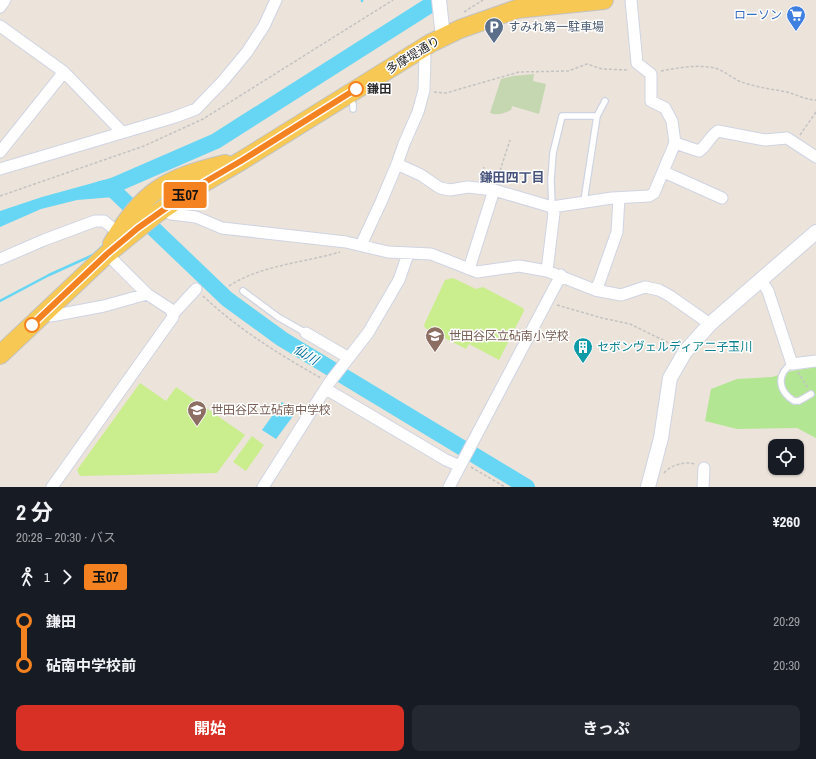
<!DOCTYPE html>
<html lang="ja">
<head>
<meta charset="utf-8">
<style>
	:root { --surface:#171b24; --page:#242831; --text:#f1f3f6; --muted:#9ea1a6; --accent:#d93025 }
	body { margin:0; font-family:"Archivo Narrow","Noto Sans JP",sans-serif; background:var(--page); color:var(--text); height:100vh; display:flex; flex-direction:column; font-size:15px; white-space:nowrap }
	* { box-sizing:border-box; margin:0 }
	p { font-size:13px; color:var(--muted) }
	.icon { flex:none; width:22px; height:22px; fill:none; stroke:currentColor; stroke-width:2; stroke-linecap:round; stroke-linejoin:round }
	.map { position:relative; height:487px; overflow:hidden }
	.drawer { display:flex; flex-direction:column; background:var(--surface); flex:1 }
	.drawer>* { flex:none }
	.badge { padding:0 8px; border-radius:3px; font-size:14px; line-height:26px }
	.controls { position:absolute; left:768px; top:439px; display:grid; gap:8px }
	.controls a { display:grid; place-items:center; width:36px; height:36px; border-radius:8px; background:var(--surface); box-shadow:0 1px 3px #0004; font-size:20px }
	.map>.badge { position:absolute; translate:-50% -50%; box-shadow:0 0 0 2px #fff }
	.legs { display:flex; align-items:center; gap:6px; height:44px; padding:0 16px; font-size:13px }
	.legs p { margin-inline-start:auto }
	.overview { display:flex; align-items:center; justify-content:space-between; height:68px; padding:0 16px }
	h1 { font-size:22px; font-weight:700; line-height:30px }
	.button { display:flex; gap:8px; margin-top:auto; padding:8px 16px }
	.button a { flex:1; height:46px; border-radius:8px; background:var(--accent); color:#fff; font-size:16px; font-weight:700; line-height:46px; text-align:center }
	.button a+a { background:var(--page); color:var(--text) }
	ul { padding:0 16px; list-style:none }
	li { display:flex; align-items:center; gap:14px; height:44px; font-size:15px }
	li i { display:grid; place-items:center; width:6px; height:100%; margin:0 5px; background:currentColor }
	li i::after { content:''; width:10px; height:10px; margin:-5px; border:3px solid; border-radius:50%; background:var(--surface) }
	li p { margin-inline-start:auto }
	li:first-child i { background:linear-gradient(#0000 50%,currentColor 0) }
	li:last-child i { background:linear-gradient(currentColor 50%,#0000 0) }
	.map>svg:first-child { display:block }
</style>
</head>
<body>
<div class="map">
<svg width="816" height="487" viewBox="0 0 816 487">
	<rect width="100%" height="100%" fill="#ece3da"/>
	<!-- green -->
	<path fill="#b3e693" d="M816,367v71l-19,-10 -60,1 -32,-8 6,-32 26,-10 35,-2 20,-6z"/>
	<!-- cemetery -->
	<path fill="#c5d7b0" d="M534,74l-1,7 13,3 -7,30 -27,-8 -1,4c-7,3 -13,6 -21,3l11,-34 12,-3z"/>
	<!-- pitch -->
	<path fill="#caee8e" d="M453,278l23,11 7,-2 40,21 1,3 -25,49 -30,-16 -3,5 -41,-21 -1,-3 21,-45z
		M140,383l26,18 10,-14 69,48 -28,38 -137,3 -3,-6z
		M252,436l12,9 -18,26 -13,-9z"/>
	<!-- water -->
	<path fill="#66d6f4" d="M111,178l3,19 -37,3 -36,9 -41,18v-16l42,-14z
		M282,402l14,10 -20,27 -14,-9z"/>
	<g fill="none" stroke-linecap="round" stroke-linejoin="round">
		<!-- stream -->
		<path stroke="#66d6f4" stroke-width="2.5" d="M362,1v-1
			M0,301l49,-26 44,-20 12,-11"/>
		<!-- river -->
		<path stroke="#66d6f4" stroke-width="16" d="M110,187l117,112 55,40 245,148
			M100,189l10,-2 106,-46 222,-141"/>
		<!-- service casing -->
		<g stroke="#cfd4e3" stroke-width="8">
			<path id="service" d="M348,97l5,7v5
				M584,201l13,-85 8,-15
				M552,207l-1,-27 2,-27 9,-37h35
				M243,291l35,26 28,16
				M792,364c-16,10 -14,27 2,37h5l12,-7"/>
		</g>
		<!-- minor casing -->
		<g stroke="#cfd4e3" stroke-width="13">
			<path id="minor" d="M0,7l5,-7
				M0,26l64,46 58,60
				M675,143l24,8c8,-5 10,-14 19,-20l47,9 22,-2 29,19
				M0,152l64,-80
				M397,164l24,11 19,13 10,2 18,-3 26,3 58,17 60,-9 37,-2 5,-3 21,-50 -3,-22 -7,-13 -14,-7v-27l-14,-11 -6,-63
				M0,169l175,-52 21,-8 27,-28 24,-29 17,-26 12,-26
				M664,172l58,26
				M165,208l6,6 25,3 26,11 124,14 42,10 43,2 46,18 42,-6 28,5 48,19 26,5 24,-8 14,3 11,6 40,28
				M361,245l20,-43 16,-38 7,-20 14,-32 6,-22 1,-36 -3,-5
				M107,254l40,40 23,15 3,5
				M0,259l44,-19 51,-19h9l15,12
				M469,269l25,-79
				M547,271l7,-58 -2,-6
				M761,280l7,11 24,73 24,-3
				M595,290l4,-7 18,-51 2,-34
				M47,312l4,4 53,-10 43,-12
				M306,333l43,25
				M326,389l120,71 14,6
				M52,487l121,-170v-3l23,-25
				M263,487l66,-104 39,-50 31,-53 9,-26
				M449,487l112,-212
				M703,487l1,-19"/>
		</g>
		<!-- tertiary casing -->
		<g stroke="#cfd4e3" stroke-width="16">
			<path id="tertiary" d="M439,0l4,37
				M648,487l13,-49 9,-60 15,-26 25,-28 106,-92"/>
		</g>
		<!-- primary casing -->
		<g stroke="#c3c3c3" stroke-width="20">
			<path id="primary" d="M112,244c30,-53 55,-66 113,-80
				M0,355l107,-101 49,-40 37,-25 48,-28 190,-118 29,-14 57,-20 87,-9"/>
		</g>
		<!-- path -->
		<path stroke="#c3c3c3" stroke-width="1.5" stroke-dasharray="3 2" stroke-linecap="butt" d="M464,12l19,-12
			M661,71c16,-3 32,-6 48,-4 12,1 20,9 30,14 15,6 32,8 48,11 11,3 16,7 29,8
			M434,92l12,1 73,-21 49,-1 19,-7 15,5 27,1
			M800,135l16,-23
			M480,178l4,-11
			M497,180l13,-40
			M0,196l144,-50 59,-27 190,-119
			M229,286c32,-21 74,-23 111,-34
			M203,296c35,33 77,59 118,82
			M557,305l45,13 28,6 45,22
			M798,372l10,16
			M471,467l34,20
			M664,473c7,-8 20,-12 31,-9"/>
		<!-- service -->
		<use href="#service" stroke="#fff" stroke-width="5.5"/>
		<!-- minor -->
		<use href="#minor" stroke="#fff" stroke-width="11"/>
		<!-- tertiary -->
		<use href="#tertiary" stroke="#fff" stroke-width="14"/>
		<!-- primary -->
		<use href="#primary" stroke="#f7c853" stroke-width="18"/>
	</g>
	<g fill="none" stroke-linecap="round" stroke-linejoin="round">
		<!-- line-1 casing -->
		<g stroke="#fff" stroke-width="9">
			<path id="line-1" d="M32,325l75,-71 31,-26 55,-39 48,-28 115,-72"/>
		</g>
		<!-- line-1 -->
		<use href="#line-1" stroke="#f58220" stroke-width="6"/>
	</g>
	<!-- icons -->
	<defs>
		<g id="supermarket-pin" transform="scale(1)"><path d="M0 17L-7.5 6A9.5 9.5 0 1 1 7.5 6Z" fill="#3f7fe0" stroke="#fff"/><path d="M-6-5.5h2.5l.6 2H6L4.5 2H-2.5L-4.4-4H-6ZM-1.5 3.2a1.3 1.3 0 1 0 .1 0ZM3 3.2a1.3 1.3 0 1 0 .1 0Z" fill="#fff"/></g>
		<g id="parking-pin" transform="scale(1)"><path d="M0 17L-7.5 6A9.5 9.5 0 1 1 7.5 6Z" fill="#5c6f8a" stroke="#fff"/><path d="M-3.5-5.5H1a3.5 3.5 0 0 1 0 7H-1V5.5H-3.5ZM-1-3.4V-.6H.8a1.4 1.4 0 0 0 0-2.8Z" fill="#fff"/></g>
		<g id="school-pin" transform="scale(1)"><path d="M0 17L-7.5 6A9.5 9.5 0 1 1 7.5 6Z" fill="#8d6e63" stroke="#fff"/><path d="M0-5L7-2L0 1L-7-2ZM-4 1L0 2.5L4 1V4Q0 6-4 4Z" fill="#fff"/></g>
		<g id="building-pin" transform="scale(1)"><path d="M0 17L-7.5 6A9.5 9.5 0 1 1 7.5 6Z" fill="#0f9aa8" stroke="#fff"/><path d="M-4-6H4V6H1V3H-1V6H-4ZM-2.5-4.3h1.7v1.8h-1.7ZM.8-4.3h1.7v1.8H.8ZM-2.5-1h1.7V.8h-1.7ZM.8-1h1.7V.8H.8Z" fill="#fff"/></g>
	</defs>
	<g fill-rule="evenodd">
		<use href="#supermarket-pin" x="796" y="15"/>
		<use href="#parking-pin" x="494" y="27"/>
		<use href="#school-pin" x="435" y="336"/>
		<use href="#building-pin" x="583" y="347"/>
		<use href="#school-pin" x="197" y="410"/>
	</g>
	<!-- markers -->
	<g fill="#fff" stroke="#f58220" stroke-width="2">
		<circle cx="356" cy="89" r="7"/>
		<circle cx="32" cy="325" r="7"/>
	</g>
	<g text-anchor="middle" stroke-width="3" stroke-linejoin="round" paint-order="stroke">
		<!-- shop labels -->
		<g font-size="12" fill="#366cbe" stroke="#fff" text-anchor="end">
			<text x="782" y="19">ローソン</text>
		</g>
		<!-- service labels -->
		<g font-size="12" fill="#4e5e75" stroke="#fff" text-anchor="start">
			<text x="508" y="31">すみれ第一駐車場</text>
		</g>
		<!-- street labels -->
		<g font-size="12" fill="#292929" stroke="#fff">
			<text transform="translate(413 55) rotate(-31)" y="4">多摩堤通り</text>
		</g>
		<!-- stop labels -->
		<g font-size="12" font-weight="bold" fill="#292929" stroke="#fff" text-anchor="start">
			<text x="367" y="93">鎌田</text>
		</g>
		<!-- education labels -->
		<g font-size="12" fill="#785e54" stroke="#fff" text-anchor="start">
			<text x="449" y="340">世田谷区立砧南小学校</text>
			<text x="211" y="414">世田谷区立砧南中学校</text>
		</g>
		<!-- culture labels -->
		<g font-size="12" fill="#0d838f" stroke="#fff" text-anchor="start">
			<text x="597" y="351">セボンヴェルディア二子玉川</text>
		</g>
		<!-- neighbourhood labels -->
		<g font-size="13" font-weight="bold" fill="#47537b" stroke="#fff">
			<text x="512" y="182">鎌田四丁目</text>
		</g>
		<!-- water labels -->
		<g font-size="13" font-style="italic" fill="#07729f" stroke="#fff">
			<text transform="translate(306 354) rotate(31)" y="5">仙川</text>
		</g>
	</g>
</svg>
<div class="controls">
<a><svg class="icon" aria-label="locate" viewBox="0 0 24 24"><circle cx="12" cy="12" r="6"/><path d="M12 2v4M12 18v4M2 12h4M18 12h4"/></svg></a>
</div>
<b class="badge" style="left:185px;top:195px;background:#f58220;color:#111">玉07</b>
</div>
<section class="drawer">
<div class="overview"><div><h1>2 分</h1><p>20:28 – 20:30 · バス</p></div><b>¥260</b></div>
<div class="legs"><svg class="icon" aria-label="walk" viewBox="0 0 24 24"><circle cx="13" cy="4" r="2"/><path d="M13 8l-2 6 4 7M11 14l-3 7M7 12l3-4h3l4 4"/></svg>1<svg class="icon" aria-label="forward" viewBox="0 0 24 24"><path d="M9 5l7 7-7 7"/></svg><b class="badge" style="background:#f58220;color:#111">玉07</b></div>
<ul>
<li><i style="color:#f58220"></i><b>鎌田</b><p>20:29</p></li>
<li><i style="color:#f58220"></i><b>砧南中学校前</b><p>20:30</p></li>
</ul>
<div class="button"><a>開始</a><a>きっぷ</a></div>
</section>
</body>
</html>
